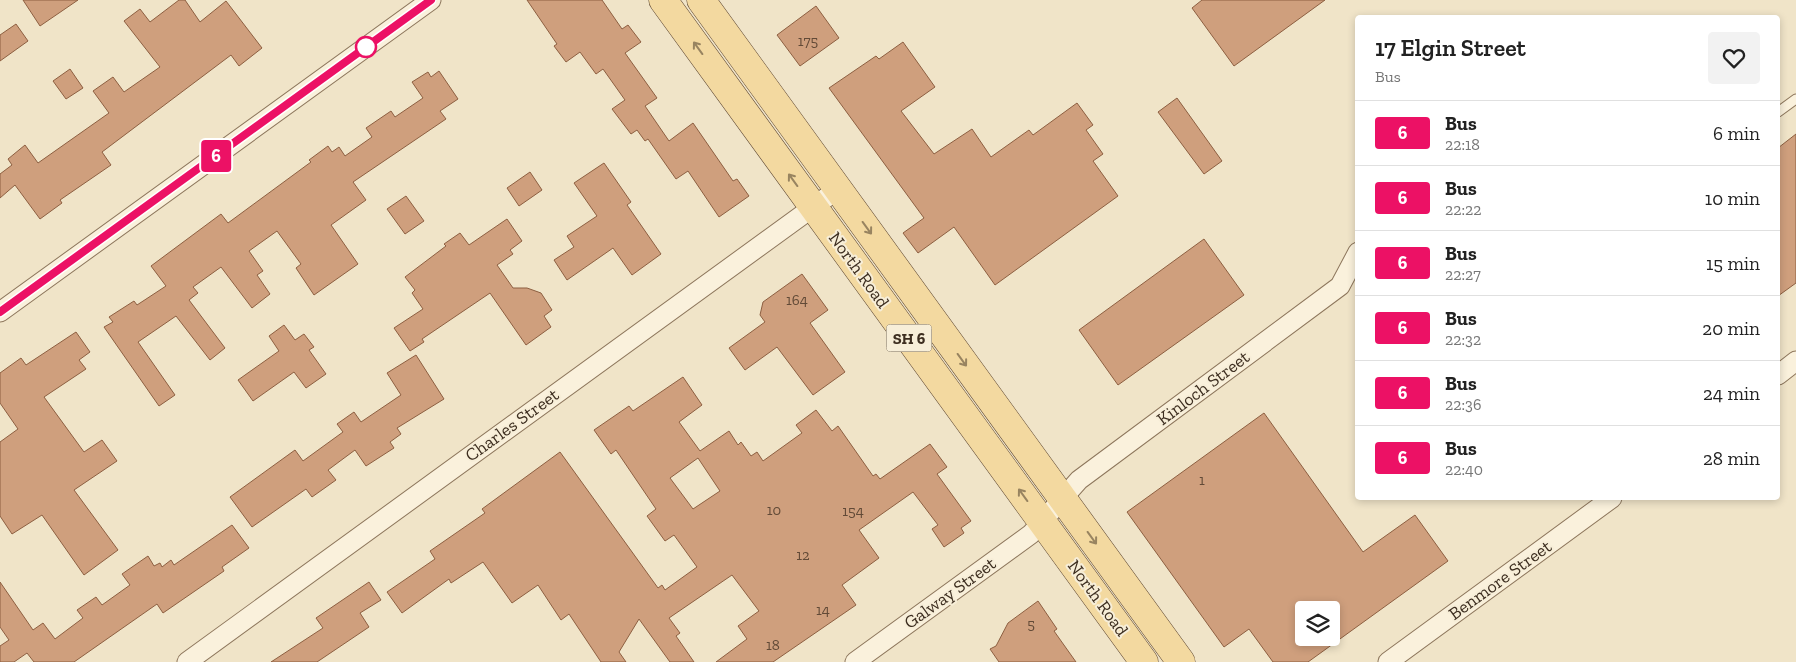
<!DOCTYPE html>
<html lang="en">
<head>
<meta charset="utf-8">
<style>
	:root { --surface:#fff; --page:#f2f2f2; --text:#222; --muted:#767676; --line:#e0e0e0 }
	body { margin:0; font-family:"Zilla Slab",serif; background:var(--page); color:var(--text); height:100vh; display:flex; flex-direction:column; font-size:19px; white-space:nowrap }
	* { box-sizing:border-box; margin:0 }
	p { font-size:16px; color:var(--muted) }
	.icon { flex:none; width:28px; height:28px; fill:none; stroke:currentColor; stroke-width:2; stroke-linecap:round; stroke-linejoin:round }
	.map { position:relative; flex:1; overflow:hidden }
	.details { position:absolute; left:1355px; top:15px; width:425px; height:485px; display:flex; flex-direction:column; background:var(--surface); border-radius:5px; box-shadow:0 2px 8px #0003 }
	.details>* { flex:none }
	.badge { padding:0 10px; border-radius:4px; font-size:18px; line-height:32px }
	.tools { position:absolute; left:1295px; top:601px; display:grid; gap:10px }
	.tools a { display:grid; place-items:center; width:45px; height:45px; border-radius:5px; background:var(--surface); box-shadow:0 2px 8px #0003; font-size:25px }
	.map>.badge { position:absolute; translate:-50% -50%; box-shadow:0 0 0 2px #fff }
	.round { display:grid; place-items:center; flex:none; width:52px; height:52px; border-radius:5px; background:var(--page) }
	.overview { display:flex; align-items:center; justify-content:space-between; height:85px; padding:0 20px }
	h1 { font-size:24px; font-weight:600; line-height:38px }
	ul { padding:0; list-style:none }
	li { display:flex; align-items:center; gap:15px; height:65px; padding:0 20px; border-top:1px solid var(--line) }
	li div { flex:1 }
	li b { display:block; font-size:19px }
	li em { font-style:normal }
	li .badge { min-width:55px; font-weight:700; text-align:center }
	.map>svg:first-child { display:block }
</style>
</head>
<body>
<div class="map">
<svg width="1796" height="662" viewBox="0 0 1796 662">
	<rect width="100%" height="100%" fill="#f0e4c8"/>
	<!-- building -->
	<path fill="#cf9f7d" stroke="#8d5f41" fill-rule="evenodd" d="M23,0h55l-38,26z
		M179,0h6l15,22 26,-21 36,47 -23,18 -8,-11 -129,97 9,13 -51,35 2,3 -22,16 -25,-34 -15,13v-24l12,-9 -4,-6 17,-14 13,18 71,-50 -16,-22 20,-14 11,15 36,-25 -36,-46 16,-12 10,13z
		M527,0h75l20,29 6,-4 13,17 -16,11 32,45 -12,8 24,35 24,-18 40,58 4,-2 12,17 -30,21 -31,-46 -12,8 -28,-40 -3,2 -8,-11 -6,4 -19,-25 13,-9 -22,-31 -7,5 -16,-22 -14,10 -12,-16 3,-2z
		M1202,0h123l-91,66 -42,-58z
		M816,6l23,32 -39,28 -23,-31z
		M16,24l12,17 -28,20v-26z
		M903,42l32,45 -34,24 33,43 38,-25 19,28 38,-27 4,5 44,-32 16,22 -7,5 17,24 -10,7 25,35 -123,89 -41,-58 -36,26 -15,-20 21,-15 -95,-130 47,-32 3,3z
		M70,69l13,19 -17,11 -13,-18z
		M439,71l19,28 -18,12 6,8 -93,63 13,18 -35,25 27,39 -44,31 -18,-27 5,-4 -24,-33 -28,20 14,20 -6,4 13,19 -18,14 -31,-41 -28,20 5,6 -9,7 36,48 -15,12 -34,-44 -38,26 37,53 -16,11 -55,-79 9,-5 -4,-5 25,-16 3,4 29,-19 -15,-20 70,-52 7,9 83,-61 -2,-2 19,-14 4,6 7,-5 6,9 27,-19 -6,-9 25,-17 4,6 28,-19 -11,-16 16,-10 3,5z
		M1177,98l45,63 -18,13 -46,-62z
		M1796,134v149l-18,13v-148z
		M604,163l27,39 -4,3 34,49 -29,21 -19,-27 -46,32 -13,-20 20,-13 -7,-11 30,-20 -23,-33z
		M530,172l12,18 -23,16 -12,-18z
		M406,196l18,25 -19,13 -18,-25z
		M507,219l15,22 -12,9 3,4 -16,11 16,23h14l14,5 11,17 -8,6 7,11 -25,18 -36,-52 -68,46 2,3 -14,9 -16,-23 29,-19 -11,-16 3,-3 -10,-13 41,-31 -2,-2 16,-11 9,12z
		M1204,239l40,56 -126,90 -39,-55z
		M802,274l26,36 -18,13 35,49 -32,23 -36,-48 -32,23 -16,-22 36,-26 -5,-7 3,-13z
		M284,325l11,15 9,-6 10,13 -5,3 17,24 -20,14 -12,-16 -41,29 -15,-21 41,-29 -10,-15z
		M76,332l14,20 -11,8 7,9 -42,28 40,55 18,-12 15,21 -43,29 44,60 -34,25 -42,-60 -30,19 -12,-18v-74l18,-13 -18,-26v-30l21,-15 5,7z
		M416,355l28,44 -47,29 4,6 -11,8 4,6 -28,18 -11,-16 -27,20 8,10 -24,17 -6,-8 -54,38 -22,-30 65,-47 8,11 40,-29 -6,-8 17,-12 7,10 40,-27 -14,-22z
		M683,377l19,28 -23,17 21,29 29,-20 9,14 3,-3 10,14 6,-4 6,9 39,-28 -6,-8 20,-15 16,21 6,-5 35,50 3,-2 4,5 50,-35 17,23 -10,7 34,47 -10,7 3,5 -20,14 -12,-18 6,-4 -25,-33 -54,38 20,28 -37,27 14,20 -83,57h-57l31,-23 -9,-13 21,-15 -27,-36 -63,43 11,15 -4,3 18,26h-24l-31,-43 -20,33 7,10h-25l-32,-48 -8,6 -23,-35 -26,18 -29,-41 -32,21 -2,-4 -47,34 -15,-21 48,-33 -5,-8 55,-38 -3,-4 78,-57 98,136 4,-3 3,5 32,-23 -23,-32 -9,6 -18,-25 9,-7 -40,-59 -5,4 -17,-24 35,-24 4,5zM698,458l22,33 -27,18 -23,-31z
		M1264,413l99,139 52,-37 33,46 -140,101h-35l-24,-33 -25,18 -97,-135zM1304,610h27v28h-27z
		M232,525l17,23 -27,19 2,4 -61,42 -6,-9 -83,58h-40l-7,-9 -13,9h-14v-16l9,-6 -9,-13v-45l33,48 10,-7 12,16 28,-21 -6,-8 19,-13 6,8 28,-20 -8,-11 26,-18 6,10 6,-3 2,4 9,-7 3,5z
		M369,582l12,18 -21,13 9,14 -52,35h-46l52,-34 -7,-10z
		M1038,601l19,28 -3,2 22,31h-77l-9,-13 6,-3 12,-23z"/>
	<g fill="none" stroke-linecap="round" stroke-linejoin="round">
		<!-- lane casing -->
		<g stroke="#8d765c" stroke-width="11">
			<path id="lane" d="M1778,112l18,-13"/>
		</g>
		<!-- street casing -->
		<g stroke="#8d765c" stroke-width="21">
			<path id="street" d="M0,312l431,-312
				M1778,375l18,-14
				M187,662l651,-473
				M855,662l176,-128 48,-54 261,-194 18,-34
				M1388,662l224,-164"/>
		</g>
		<!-- primary casing -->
		<g stroke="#5b4430" stroke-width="29">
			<path id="primary" d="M663,0l481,662
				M701,0l480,662"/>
		</g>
		<!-- lane -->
		<use href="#lane" stroke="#faf1dc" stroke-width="9"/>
		<!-- street -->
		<use href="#street" stroke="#faf1dc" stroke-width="19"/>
		<!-- primary -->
		<use href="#primary" stroke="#f3d9a0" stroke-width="28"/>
	</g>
	<!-- one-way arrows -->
	<defs><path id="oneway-shaft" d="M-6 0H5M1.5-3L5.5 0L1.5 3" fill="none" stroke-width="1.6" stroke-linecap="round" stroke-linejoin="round" transform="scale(1.25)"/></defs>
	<g stroke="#988460">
		<use href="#oneway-shaft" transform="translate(698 48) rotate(-126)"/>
		<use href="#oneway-shaft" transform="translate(793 180) rotate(-126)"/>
		<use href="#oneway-shaft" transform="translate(867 228) rotate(54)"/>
		<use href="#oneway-shaft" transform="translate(962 360) rotate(54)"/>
		<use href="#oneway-shaft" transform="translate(1023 495) rotate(-126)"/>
		<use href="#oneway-shaft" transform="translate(1092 538) rotate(54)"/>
	</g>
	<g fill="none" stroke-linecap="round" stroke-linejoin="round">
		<!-- line casing -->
		<g stroke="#fff" stroke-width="11">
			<path id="line" d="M0,312l431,-312"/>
		</g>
		<!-- line -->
		<use href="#line" stroke="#ec1165" stroke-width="8"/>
	</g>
	<!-- markers -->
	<circle fill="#fff" stroke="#ec1165" stroke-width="2.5" cx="366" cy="47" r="10"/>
	<g text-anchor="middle" stroke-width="4" stroke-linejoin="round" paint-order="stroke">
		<!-- number labels -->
		<g font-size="15" fill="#624a37">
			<text x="808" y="46">175</text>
			<text x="797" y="305">164</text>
			<text x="1202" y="485">1</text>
			<text x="774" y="515">10</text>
			<text x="853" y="516">154</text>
			<text x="803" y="560">12</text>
			<text x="823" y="615">14</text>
			<text x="1031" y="629">5</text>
			<text x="773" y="650">18</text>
		</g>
		<!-- shield labels -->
		<rect fill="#f7eed8" stroke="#756857" stroke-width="1" x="886.5" y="324.5" width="45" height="27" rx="4"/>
		<g font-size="16" font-weight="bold" fill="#3d2e20">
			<text x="909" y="344">SH 6</text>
		</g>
		<!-- street labels -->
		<g font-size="18" fill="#3d2e20" stroke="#f7eed8">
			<text transform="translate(859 270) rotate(54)" y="6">North Road</text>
			<text transform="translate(1203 388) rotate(-37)" y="6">Kinloch Street</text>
			<text transform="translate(512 425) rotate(-36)" y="6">Charles Street</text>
			<text transform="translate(1500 580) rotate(-36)" y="6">Benmore Street</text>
			<text transform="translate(950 593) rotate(-36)" y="6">Galway Street</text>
			<text transform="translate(1098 598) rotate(54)" y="6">North Road</text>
		</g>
	</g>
</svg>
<div class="tools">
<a><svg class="icon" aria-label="layers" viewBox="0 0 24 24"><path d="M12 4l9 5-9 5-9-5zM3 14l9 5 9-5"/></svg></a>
</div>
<b class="badge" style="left:216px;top:156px;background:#ec1165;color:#fff">6</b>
<section class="details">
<div class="overview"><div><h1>17 Elgin Street</h1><p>Bus</p></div><a class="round"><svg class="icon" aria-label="heart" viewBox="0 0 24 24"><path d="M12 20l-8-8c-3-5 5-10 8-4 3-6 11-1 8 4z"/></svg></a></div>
<ul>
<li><span class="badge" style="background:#ec1165;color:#fff">6</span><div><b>Bus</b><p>22:18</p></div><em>6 min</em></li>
<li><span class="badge" style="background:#ec1165;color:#fff">6</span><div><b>Bus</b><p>22:22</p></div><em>10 min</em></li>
<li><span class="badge" style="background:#ec1165;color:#fff">6</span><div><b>Bus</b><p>22:27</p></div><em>15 min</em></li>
<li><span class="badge" style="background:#ec1165;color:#fff">6</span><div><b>Bus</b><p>22:32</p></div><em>20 min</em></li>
<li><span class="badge" style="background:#ec1165;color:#fff">6</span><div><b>Bus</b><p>22:36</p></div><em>24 min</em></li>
<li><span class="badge" style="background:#ec1165;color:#fff">6</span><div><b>Bus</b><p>22:40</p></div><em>28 min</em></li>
</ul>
</section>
</div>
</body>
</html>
